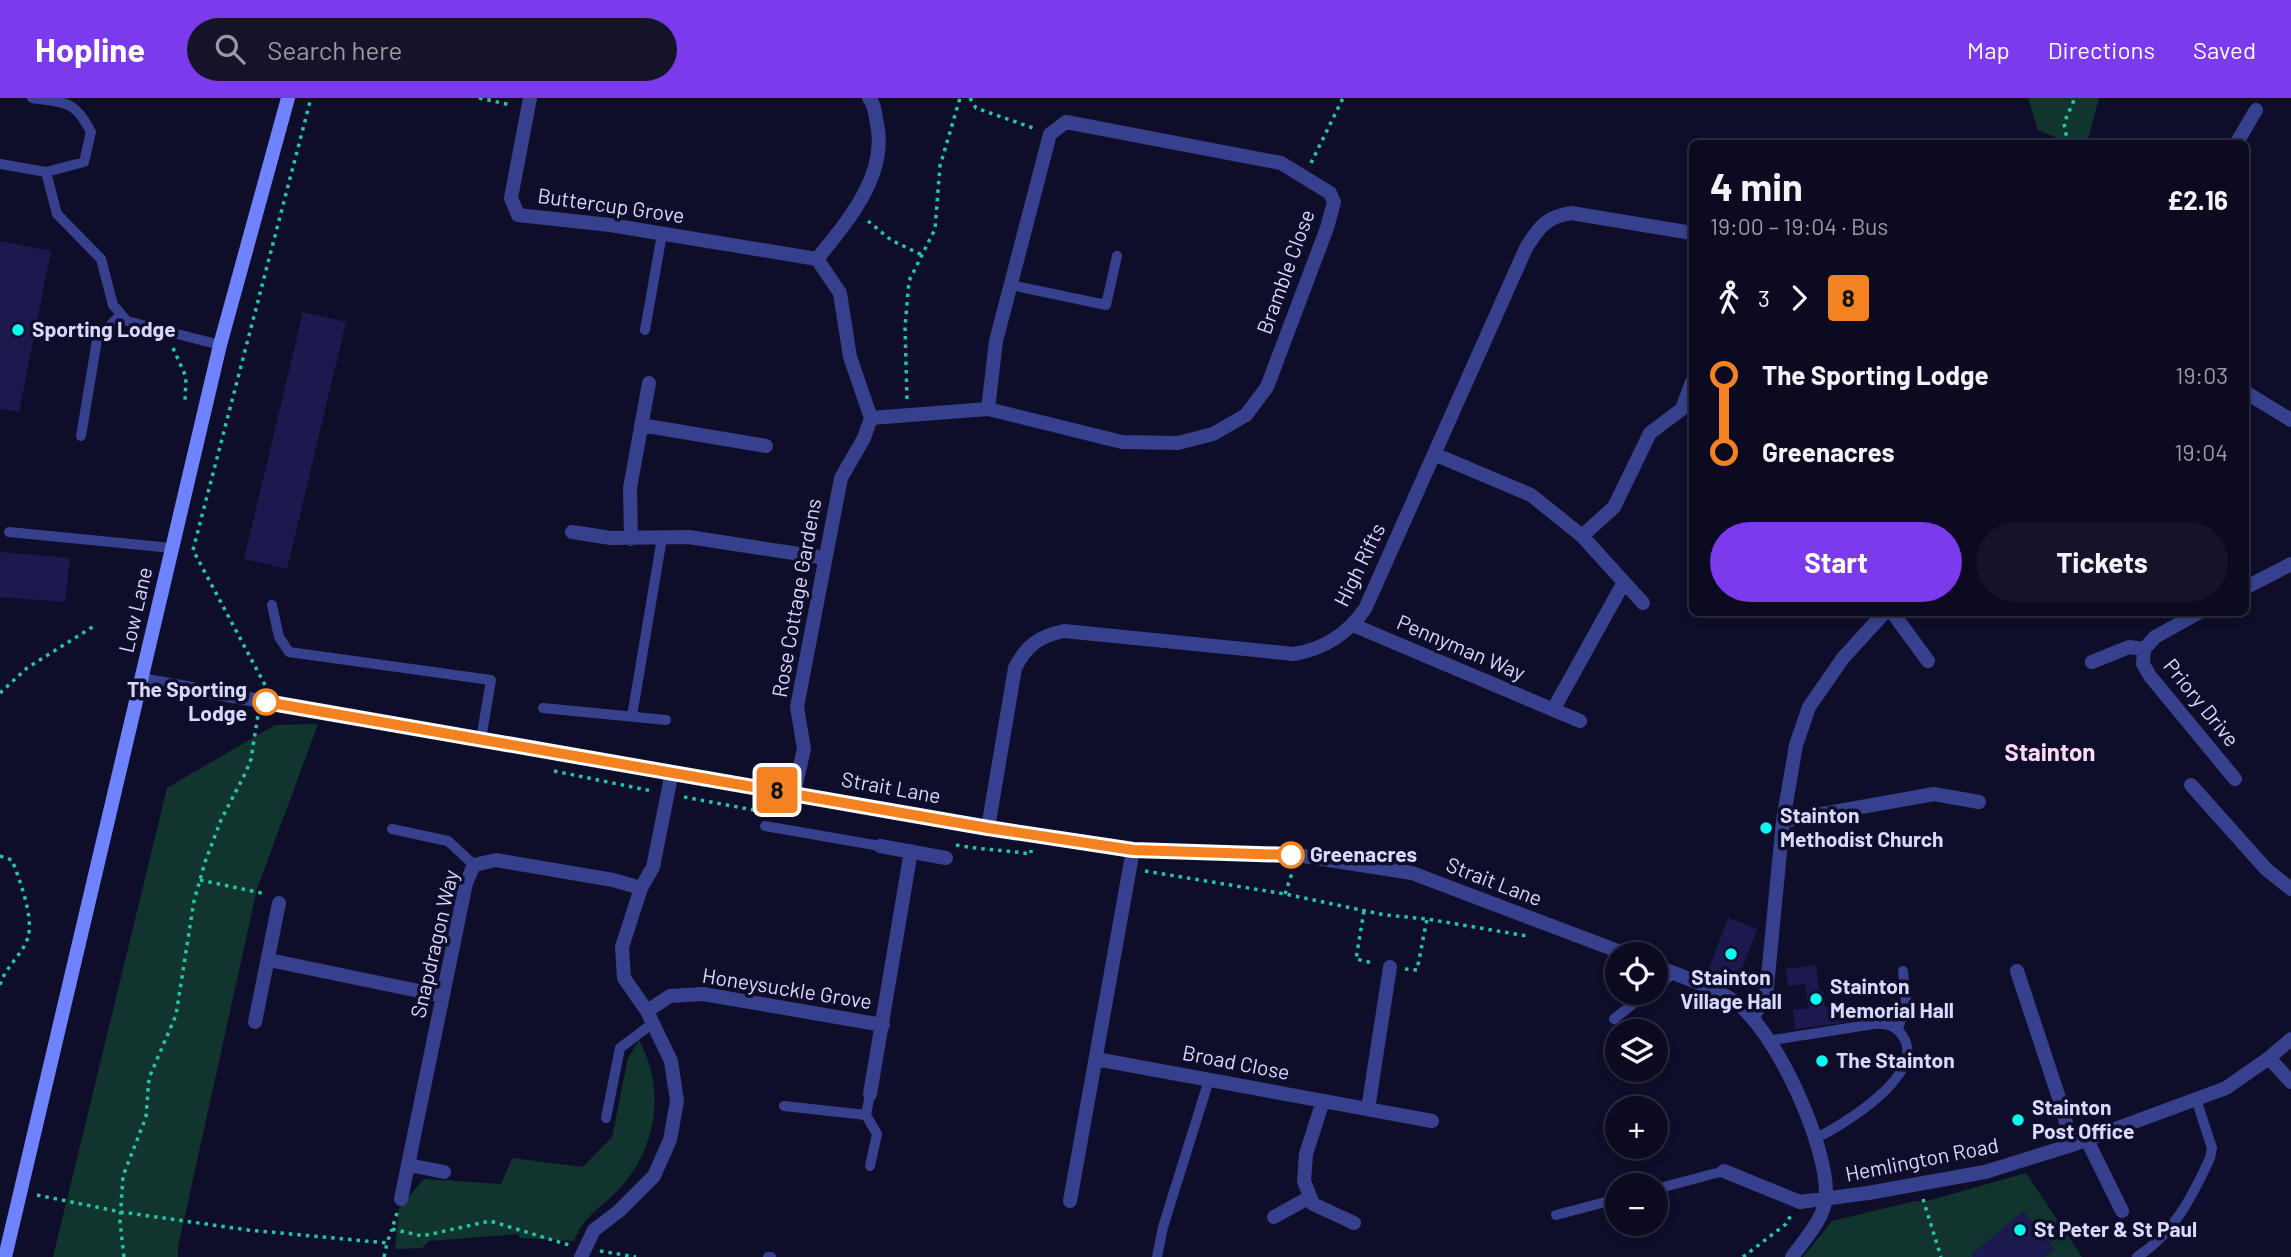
<!DOCTYPE html>
<html lang="en">
<head>
<meta charset="utf-8">
<style>
	:root { --surface:#0b0a20; --page:#141329; --text:#f1f3f6; --muted:#9a9aa5; --line:#2b2b3e; --accent:#7c3aed }
	body { margin:0; font-family:Barlow,sans-serif; background:var(--page); color:var(--text); height:100vh; display:flex; flex-direction:column; font-size:26px; white-space:nowrap }
	* { box-sizing:border-box; margin:0 }
	p { font-size:23px; color:var(--muted) }
	.icon { flex:none; width:38px; height:38px; fill:none; stroke:currentColor; stroke-width:2; stroke-linecap:round; stroke-linejoin:round }
	.map { position:relative; flex:1; overflow:hidden }
	.drawer { position:absolute; left:1689px; top:42px; width:560px; height:476px; display:flex; flex-direction:column; background:var(--surface); border-radius:10px; box-shadow:0 4px 10px #0003,0 0 0 2px var(--line) }
	.drawer>* { flex:none }
	.badge { padding:0 14px; border-radius:5px; font-size:24px; line-height:46px }
	.tools { position:absolute; left:1605px; top:844px; display:grid; gap:14px }
	.tools a { display:grid; place-items:center; width:63px; height:63px; border-radius:50%; background:var(--surface); box-shadow:0 4px 10px #0003,0 0 0 2px var(--line); font-size:35px }
	.map>.badge { position:absolute; translate:-50% -50%; box-shadow:0 0 0 4px #fff }
	.legs { display:flex; align-items:center; gap:10px; height:77px; padding:0 21px; font-size:23px }
	.legs p { margin-inline-start:auto }
	.head { display:flex; align-items:center; justify-content:space-between; height:119px; padding:0 21px }
	h1 { font-size:38px; font-weight:700; line-height:52px }
	.button { display:flex; gap:14px; margin-top:auto; padding:14px 21px }
	.button a { flex:1; height:80px; border-radius:42px; background:var(--accent); color:#fff; font-size:28px; font-weight:700; line-height:80px; text-align:center }
	.button a+a { background:var(--page); color:var(--text) }
	ul { padding:0 21px; list-style:none }
	li { display:flex; align-items:center; gap:24px; height:77px; font-size:26px }
	li i { display:grid; place-items:center; width:10px; height:100%; margin:0 9px; background:currentColor }
	li i::after { content:''; width:18px; height:18px; margin:-9px; border:5px solid; border-radius:50%; background:var(--surface) }
	li p { margin-inline-start:auto }
	li:first-child i { background:linear-gradient(#0000 50%,currentColor 0) }
	li:last-child i { background:linear-gradient(currentColor 50%,#0000 0) }
	header { display:flex; align-items:center; gap:42px; box-sizing:border-box; height:98px; padding:0 35px; background:var(--accent); color:#fff }
	header strong { font-size:33px }
	nav { display:flex; gap:38px; margin-inline-start:auto; font-size:24px }
	.search { width:490px; height:63px; background:var(--page); display:flex; align-items:center; gap:18px; box-sizing:border-box; padding:0 24px; border-radius:38px; color:var(--muted); font-size:26px }
	.map>svg:first-child { display:block }
</style>
</head>
<body>
<header>
<strong>Hopline</strong>
<div class="search"><svg class="icon" aria-label="search" viewBox="0 0 24 24"><circle cx="10" cy="10" r="6"/><path d="M15 15l6 6"/></svg>Search here</div>
<nav><a>Map</a><a>Directions</a><a>Saved</a></nav>
</header>
<div class="map">
<svg width="2291" height="1159" viewBox="0 0 2291 1159">
	<rect width="100%" height="100%" fill="#0f0e2a"/>
	<!-- green -->
	<path fill="#11352e" d="M2028,0h71l-12,45h-18l-31,-13z
		M318,626l-61,165 -79,358v10h-125l114,-469 108,-63z
		M639,942c27,49 18,108 -20,149 -18,19 -35,26 -45,52l-54,-3 -2,-4 -89,7 -7,7 -27,1 4,-41 25,-29 77,5 11,-26 71,9 29,-30 16,-79z
		M2026,1075l56,84h-279l29,-36 83,-20 9,1z"/>
	<!-- building -->
	<path fill="#1b194d" d="M0,143l51,10 -32,161 -19,-3z
		M303,214l43,10 -59,247 -43,-10z
		M0,454l70,6 -5,44 -65,-5z
		M1728,820l29,11 -20,53 -29,-11z
		M1816,867l3,26 4,-1 2,17 29,-3 2,17 -61,8 -2,-19 16,-2 -4,-24 -17,2 -2,-17z
		M2023,1113l32,38 -10,8h-72l-2,-2z"/>
	<g fill="none" stroke-linecap="round" stroke-linejoin="round">
		<!-- path -->
		<path stroke="#26c5a2" stroke-width="3.5" stroke-dasharray="3.5 5" stroke-linecap="butt" d="M479,0l32,7
			M970,0l6,10 60,21
			M2068,46l-4,-21 11,-25
			M1311,65l32,-65
			M868,123l23,19 31,15
			M173,250l13,29 -1,23 4,1
			M907,301l-2,-72 4,-46 26,-52 5,-63 20,-68
			M265,587l-72,-135 118,-452
			M0,595l27,-25 67,-42
			M554,673l98,20
			M684,699l75,14
			M956,747c26,5 49,5 75,9v-4
			M0,758l12,4c7,18 22,57 16,77 -4,16 -23,30 -28,48
			M1145,773l140,23 100,21 42,4 100,17
			M200,782l66,14
			M1285,796l8,-24
			M1364,813l-8,48 17,4
			M1405,871l12,1 10,-51
			M37,1097l84,17 127,18 139,13 5,-14
			M1923,1101l18,58
			M397,1115l-5,16 30,7 68,-15 79,24
			M600,1153l36,6
			M124,1159l-4,-35 3,-46 23,-59 3,-39 27,-63 18,-114 11,-39 16,-42 25,-48 5,-13 7,-44
			M384,1159l3,-14
			M1743,1159l43,-33 5,-9"/>
		<!-- service -->
		<path stroke="#36408d" stroke-width="10" d="M0,66l46,8 38,-10 7,-30c-16,-32 -25,-29 -59,-34
			M46,74l11,42 44,45 12,46 14,16 93,24
			M1011,187l95,20 11,-49
			M645,232l17,-96
			M81,338l16,-96 24,-26
			M9,434l163,16
			M272,507l7,32 10,15 202,28 -10,59
			M543,610l123,12
			M632,618l30,-178
			M765,728l115,20
			M392,731l56,12 26,24
			M1656,889l18,-14
			M1614,921l34,-27
			M1898,931l8,-27 -3,-31
			M1767,943l107,-17c14,-1 24,2 31,16 17,37 -62,85 -89,98
			M784,1008l82,9
			M606,1020l14,-70 33,-25
			M870,1068l7,-32 -11,-19 4,-21
			M1656,1091l68,-18
			M1556,1117l61,-16
			M768,1159h3
			M1157,1159l6,-30 46,-147
			M2137,1159c37,-24 55,-60 73,-99l2,-10 -16,-49"/>
		<!-- minor -->
		<path stroke="#36408d" stroke-width="14" d="M530,0l-19,100 7,17 92,10 207,34 23,34 10,64 21,61
			M2236,46l20,-34
			M817,161c30,-37 71,-84 60,-135 -2,-10 -2,-19 -8,-26
			M2245,294l46,28
			M871,320l117,-9 134,33 56,1 35,-9 33,-19 21,-28 60,-159 7,-26 -4,-9 -49,-30 -215,-41 -16,12 -54,207 -8,68
			M641,327l125,21
			M1434,356l97,41 51,41 61,67
			M572,434l39,6 78,-1 136,21
			M1582,438l32,-29 36,-74 32,-24 10,-27
			M631,441l-1,-51 19,-105
			M2245,490l46,-24
			M1892,514l36,49
			M1353,527l227,96
			M2144,551l-1,15 7,12 85,103
			M2092,564l37,-15 15,2 11,-12 45,-25
			M141,582l847,148 145,22 164,5 115,18 214,81
			M1553,612l71,-128
			M2191,687l75,84 25,20
			M794,695l10,-44 -7,-42 44,-229 23,-40 7,-20
			M1783,723l151,-27 45,8
			M988,730l27,-160c11,-22 24,-32 49,-37l230,23c31,-5 53,-20 71,-45l161,-361c13,-21 20,-31 45,-35l121,20
			M880,748l66,12
			M269,862l174,36
			M1656,868c26,11 54,19 78,35 42,29 94,145 92,195 -1,22 -22,44 -34,61
			M2017,873l43,130 12,44
			M647,913l23,-15 33,-2 180,31
			M1752,920l14,-21 17,-176 13,-76 13,-38 34,-49 42,-46
			M255,924l24,-119
			M2269,960l22,24
			M1096,961l336,62
			M870,996l41,-243
			M1323,1003l-17,53 -2,27 9,23 41,19
			M1368,1011l22,-142
			M2087,1042l35,71
			M409,1067l35,7
			M1724,1073l76,31 68,-9 117,-21 87,-27 154,-57 43,-30 22,-19
			M401,1101l65,-316 8,-18 22,-5 117,20 28,8
			M1070,1103l63,-351
			M1274,1119l36,-20
			M581,1159l13,-27 25,-19 35,-35 16,-36 7,-39 -6,-40 -24,-50 -23,-33 -2,-31 19,-59 12,-21 19,-95"/>
		<!-- secondary -->
		<path stroke="#6f82ff" stroke-width="14" d="M5,1159l215,-912 68,-247"/>
	</g>
	<g fill="none" stroke-linecap="round" stroke-linejoin="round">
		<!-- line-1 casing -->
		<g stroke="#fff" stroke-width="16">
			<path id="line-1" d="M266,604l722,126 145,22 158,5"/>
		</g>
		<!-- line-1 -->
		<use href="#line-1" stroke="#f58220" stroke-width="10"/>
	</g>
	<!-- markers -->
	<g fill="#04fff0" stroke="#0f0e2a" stroke-width="2.5">
		<circle cx="18" cy="232" r="7"/>
		<circle cx="1766" cy="730" r="7"/>
		<circle cx="1731" cy="856" r="7"/>
		<circle cx="1816" cy="901" r="7"/>
		<circle cx="1822" cy="963" r="7"/>
		<circle cx="2018" cy="1022" r="7"/>
		<circle cx="2020" cy="1132" r="7"/>
	</g>
	<g fill="#fff" stroke="#f58220" stroke-width="3.5">
		<circle cx="266" cy="604" r="12"/>
		<circle cx="1291" cy="757" r="12"/>
	</g>
	<g text-anchor="middle" stroke-width="7" stroke-linejoin="round" paint-order="stroke">
		<!-- street labels -->
		<g font-size="21" fill="#d8d9ff" stroke="#0f0e2a">
			<text transform="translate(611 108) rotate(8)" y="7">Buttercup Grove</text>
			<text transform="translate(1286 174) rotate(-70)" y="7">Bramble Close</text>
			<text transform="translate(1360 467) rotate(-64)" y="7">High Rifts</text>
			<text transform="translate(797 500) rotate(-80)" y="7">Rose Cottage Gardens</text>
			<text transform="translate(136 512) rotate(-77)" y="7">Low Lane</text>
			<text transform="translate(1461 550) rotate(23)" y="7">Pennyman Way</text>
			<text transform="translate(2201 605) rotate(51)" y="7">Priory Drive</text>
			<text transform="translate(891 690) rotate(10)" y="7">Strait Lane</text>
			<text transform="translate(1494 784) rotate(21)" y="7">Strait Lane</text>
			<text transform="translate(435 846) rotate(-77)" y="7">Snapdragon Way</text>
			<text transform="translate(787 891) rotate(9)" y="7">Honeysuckle Grove</text>
			<text transform="translate(1236 965) rotate(11)" y="7">Broad Close</text>
			<text transform="translate(1922 1062) rotate(-11)" y="7">Hemlington Road</text>
		</g>
		<!-- poi labels -->
		<g font-size="21" font-weight="bold" fill="#d8d9ff" stroke="#0f0e2a" text-anchor="start">
			<text x="32" y="239">Sporting Lodge</text>
			<text x="1780" y="725">Stainton<tspan x="1780" dy="24">Methodist Church</tspan></text>
			<text x="1731" y="887" text-anchor="middle">Stainton<tspan x="1731" dy="24">Village Hall</tspan></text>
			<text x="1830" y="896">Stainton<tspan x="1830" dy="24">Memorial Hall</tspan></text>
			<text x="1836" y="970">The Stainton</text>
			<text x="2032" y="1017">Stainton<tspan x="2032" dy="24">Post Office</tspan></text>
			<text x="2034" y="1139">St Peter &amp; St Paul</text>
		</g>
		<!-- stop labels -->
		<g font-size="21" font-weight="bold" fill="#d8d9ff" stroke="#0f0e2a" text-anchor="end">
			<text x="247" y="599">The Sporting<tspan x="247" dy="24">Lodge</tspan></text>
			<text x="1310" y="764" text-anchor="start">Greenacres</text>
		</g>
		<!-- quarter labels -->
		<g font-size="24" font-weight="bold" fill="#ffdaf7" stroke="#0f0e2a">
			<text x="2050" y="663">Stainton</text>
		</g>
	</g>
</svg>
<div class="tools">
<a><svg class="icon" aria-label="locate" viewBox="0 0 24 24"><circle cx="12" cy="12" r="6"/><path d="M12 2v4M12 18v4M2 12h4M18 12h4"/></svg></a>
<a><svg class="icon" aria-label="layers" viewBox="0 0 24 24"><path d="M12 4l9 5-9 5-9-5zM3 14l9 5 9-5"/></svg></a>
<a>+</a>
<a>−</a>
</div>
<b class="badge" style="left:777px;top:692px;background:#f58220;color:#111">8</b>
<section class="drawer">
<div class="head"><div><h1>4 min</h1><p>19:00 – 19:04 · Bus</p></div><b>£2.16</b></div>
<div class="legs"><svg class="icon" aria-label="walk" viewBox="0 0 24 24"><circle cx="13" cy="4" r="2"/><path d="M13 8l-2 6 4 7M11 14l-3 7M7 12l3-4h3l4 4"/></svg>3<svg class="icon" aria-label="forward" viewBox="0 0 24 24"><path d="M9 5l7 7-7 7"/></svg><b class="badge" style="background:#f58220;color:#111">8</b></div>
<ul>
<li><i style="color:#f58220"></i><b>The Sporting Lodge</b><p>19:03</p></li>
<li><i style="color:#f58220"></i><b>Greenacres</b><p>19:04</p></li>
</ul>
<div class="button"><a>Start</a><a>Tickets</a></div>
</section>
</div>
</body>
</html>
